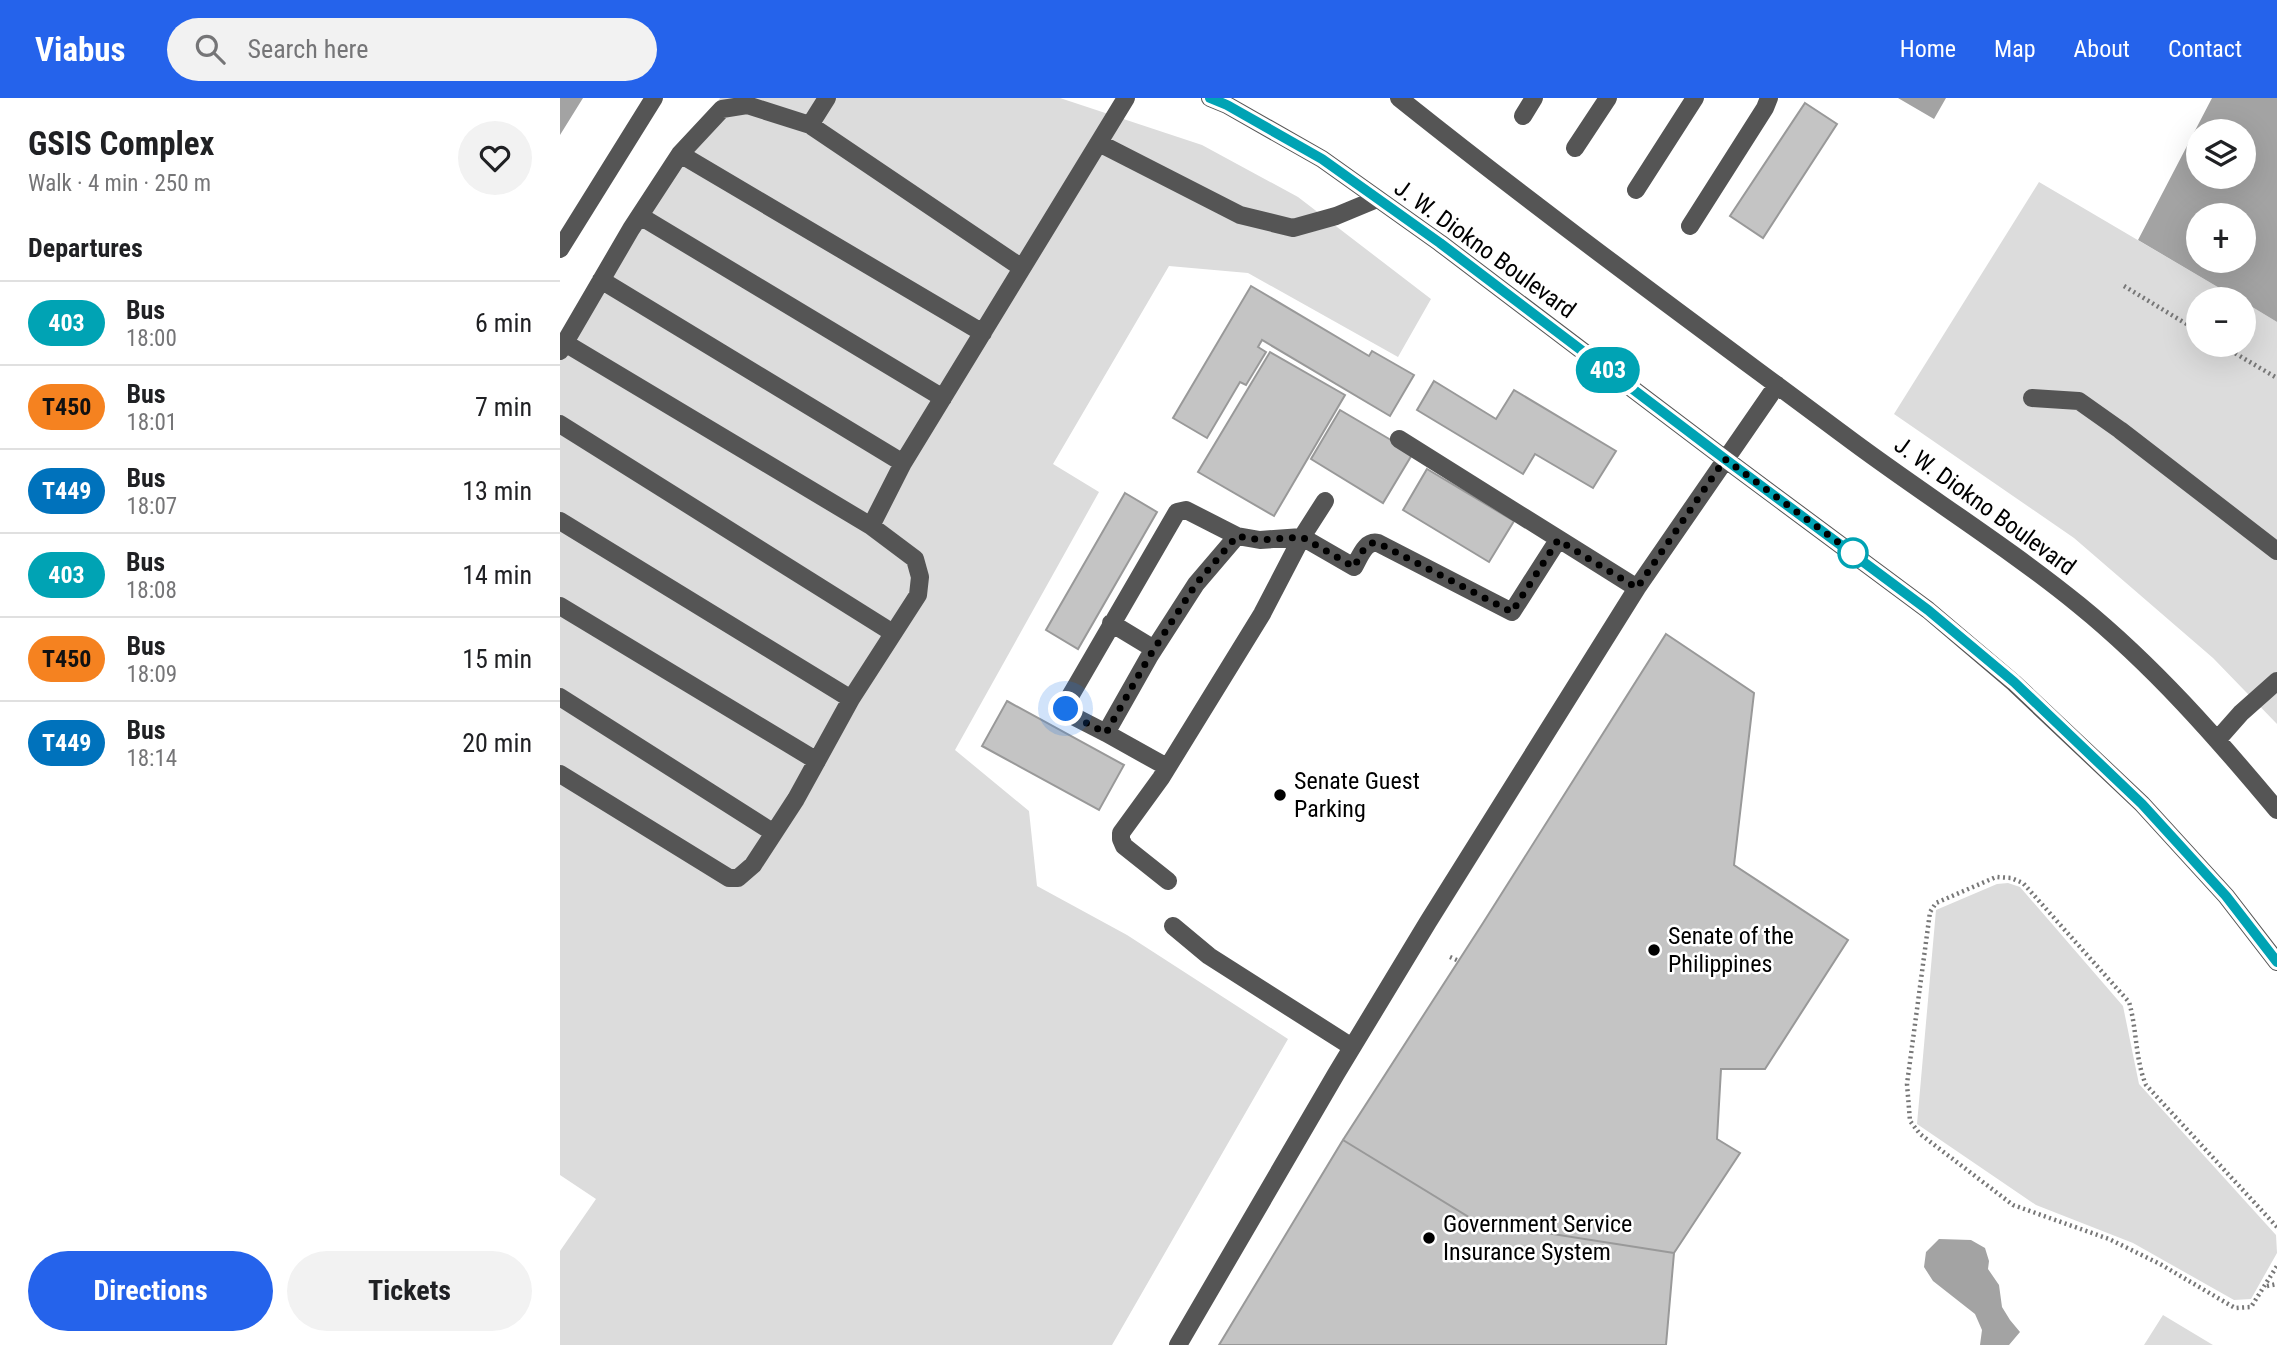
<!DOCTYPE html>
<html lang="en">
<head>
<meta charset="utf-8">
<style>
	:root { --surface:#fff; --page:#f2f2f2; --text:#202124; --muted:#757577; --line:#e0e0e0; --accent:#2563eb }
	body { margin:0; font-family:"Roboto Condensed",sans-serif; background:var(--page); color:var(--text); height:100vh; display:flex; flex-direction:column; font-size:26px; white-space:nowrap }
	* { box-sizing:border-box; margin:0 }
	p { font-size:23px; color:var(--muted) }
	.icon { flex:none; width:38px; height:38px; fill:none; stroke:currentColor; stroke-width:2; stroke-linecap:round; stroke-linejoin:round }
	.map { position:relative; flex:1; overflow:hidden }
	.panel { display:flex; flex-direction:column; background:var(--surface); width:560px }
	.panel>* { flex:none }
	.badge { padding:0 14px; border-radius:23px; font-size:24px; line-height:46px }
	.controls { position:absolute; left:1626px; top:21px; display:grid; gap:14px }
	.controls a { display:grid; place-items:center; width:70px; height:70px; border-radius:50%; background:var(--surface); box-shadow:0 7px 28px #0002; font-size:35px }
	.you { position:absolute; width:35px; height:35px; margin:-18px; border:5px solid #fff; border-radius:50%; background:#1a73e8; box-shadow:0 0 0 10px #1a73e833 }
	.map>.badge { position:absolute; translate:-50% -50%; box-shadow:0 0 0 4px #fff }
	h2 { padding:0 28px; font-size:26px; line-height:63px }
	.round { display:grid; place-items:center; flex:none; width:74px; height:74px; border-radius:37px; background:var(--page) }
	.head { display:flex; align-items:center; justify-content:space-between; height:119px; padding:0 28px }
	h1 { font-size:33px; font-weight:700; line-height:52px }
	.cta { display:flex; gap:14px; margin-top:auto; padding:14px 28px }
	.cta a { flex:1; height:80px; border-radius:42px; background:var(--accent); color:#fff; font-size:28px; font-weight:700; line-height:80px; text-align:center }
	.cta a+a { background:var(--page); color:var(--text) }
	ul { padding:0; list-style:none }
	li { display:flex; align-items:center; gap:21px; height:84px; padding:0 28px; border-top:2px solid var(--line) }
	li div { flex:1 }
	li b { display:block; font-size:26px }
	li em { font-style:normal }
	li .badge { min-width:77px; font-weight:700; text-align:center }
	header { display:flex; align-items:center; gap:42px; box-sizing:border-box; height:98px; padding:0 35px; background:var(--accent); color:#fff }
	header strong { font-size:33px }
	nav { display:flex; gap:38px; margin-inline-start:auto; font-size:24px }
	.search { width:490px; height:63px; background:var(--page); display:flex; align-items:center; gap:18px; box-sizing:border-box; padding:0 24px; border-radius:38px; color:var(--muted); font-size:26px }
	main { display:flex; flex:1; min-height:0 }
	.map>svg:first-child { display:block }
</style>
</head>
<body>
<header>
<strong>Viabus</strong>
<div class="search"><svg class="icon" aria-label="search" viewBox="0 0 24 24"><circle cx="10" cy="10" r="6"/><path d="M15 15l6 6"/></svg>Search here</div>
<nav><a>Home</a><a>Map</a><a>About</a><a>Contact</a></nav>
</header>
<main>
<section class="panel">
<div class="head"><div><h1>GSIS Complex</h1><p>Walk · 4 min · 250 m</p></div><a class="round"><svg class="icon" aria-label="heart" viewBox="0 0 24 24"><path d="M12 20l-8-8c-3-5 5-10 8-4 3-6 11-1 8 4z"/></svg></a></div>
<h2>Departures</h2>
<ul>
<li><span class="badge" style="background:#00a3b4;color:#fff">403</span><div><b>Bus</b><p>18:00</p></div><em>6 min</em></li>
<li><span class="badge" style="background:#f58220;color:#111">T450</span><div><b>Bus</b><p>18:01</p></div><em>7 min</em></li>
<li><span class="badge" style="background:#0072bc;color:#fff">T449</span><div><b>Bus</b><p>18:07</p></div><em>13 min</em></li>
<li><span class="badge" style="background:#00a3b4;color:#fff">403</span><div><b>Bus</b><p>18:08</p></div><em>14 min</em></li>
<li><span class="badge" style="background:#f58220;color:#111">T450</span><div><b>Bus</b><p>18:09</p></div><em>15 min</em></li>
<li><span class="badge" style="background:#0072bc;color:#fff">T449</span><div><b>Bus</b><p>18:14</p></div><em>20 min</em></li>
</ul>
<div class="cta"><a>Directions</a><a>Tickets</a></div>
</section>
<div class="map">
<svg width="1717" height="1247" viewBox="0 0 1717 1247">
	<rect width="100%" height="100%" fill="#fff"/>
	<!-- green -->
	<path fill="#dcdcdc" d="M160,0h340l142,47 96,52 133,102 -33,58 -150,-84 -79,-7 -116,198 46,28 -144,258 74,61 8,75 90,49 161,104 -176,306h-552v-94l36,-52 -36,-24v-828z
		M1479,84l199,117h-40v46h46v-43l33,20v402l-64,-66 -139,-120 -180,-124z
		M1448,785l12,4 103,119 16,78 137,151 1,18 -26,46 -17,1 -101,-57 -97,-38 -119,-81 19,-214 61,-26z
		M1603,1217l50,30h-69z"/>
	<!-- water -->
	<path fill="#a3a3a3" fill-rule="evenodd" d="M0,0h23l-23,37z
		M1338,0h48l-12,21z
		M1652,0h65v224l-33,-20v-3h-6l-100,-59zM1684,33v46h-46v-46zM1684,117v46h-46v-46z
		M1379,1141l32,1 14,8 4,13 -1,8 11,16 3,22 8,13 10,12 -11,13h-29l2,-15 -7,-16 -42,-33 -9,-14 2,-15z"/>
	<!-- building -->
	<path fill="#c4c4c4" stroke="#999" stroke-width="2" d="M1245,5l32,21 -74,114 -33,-22z
		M691,188l118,70 3,-5 42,24 -24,41 -128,-76 -4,7 8,5 -20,33 -6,-3 -33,56 -34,-20z
		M710,254l75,43 -71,121 -76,-44z
		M874,283l62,38 18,-29 102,61 -23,37 -58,-34 -12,20 -106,-64z
		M780,312l73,43 -30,50 -72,-44z
		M867,371l87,52 -25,41 -86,-52z
		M565,395l32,19 -79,137 -32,-19z
		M1106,536l88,59 -20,172 114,75 -83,129h-44l-4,70 23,14 -66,100 -197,-31 -134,-82 140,-217z
		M447,603l117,64 -25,45 -117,-64z
		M783,1042l134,82 197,31 -8,92h-447z"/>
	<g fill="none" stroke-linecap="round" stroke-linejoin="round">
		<!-- path -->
		<path stroke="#777" stroke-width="4.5" stroke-dasharray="2 3.5" stroke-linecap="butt" d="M1564,188l74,45
			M1661,247l56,33
			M890,859l9,4
			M1717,1129l-131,-142c-11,-26 -9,-56 -17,-83l-106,-119 -12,-5 -15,-1 -60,26 -6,9 -23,172 3,37 10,13 93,71 96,34 51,25 75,44 16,-1 26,-41
			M1707,1188l10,-2"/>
		<!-- minor -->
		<path stroke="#555" stroke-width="18" d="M650,0l17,7 95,54 118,84 285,216 203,151 86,73 128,121 84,92 51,66
			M839,0c145,116 296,226 445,337 77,58 160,109 235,170 75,61 137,132 198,205
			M963,18l11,-18
			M250,27l212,143
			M539,45l141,72 53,13 43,-12 41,-17
			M1015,50l33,-50
			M120,56l303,179
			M1076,92l59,-92
			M80,118l303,182
			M1130,128l75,-118 4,-10
			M0,151l94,-151
			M41,182l302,183
			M5,245l306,183 32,-63 223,-365
			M0,253l71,-122 49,-75 42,-45 25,-4 63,20 17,-27
			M1472,300l47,3 41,29 157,121
			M0,326l333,209
			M839,341l238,149
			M0,423l291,178
			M0,508l257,155
			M551,525l43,26
			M0,599l214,136
			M546,635l-35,-18 -6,-10 112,-193 9,-2 51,26
			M1658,641l23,-26 36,-32
			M607,669l-61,-34 43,-76 47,-73 41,-48 23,4 42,-3 52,30c6,-10 11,-27 24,-24l134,69 46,-72
			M0,676l169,104h9l15,-13 43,-66 55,-100 67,-104 2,-18 -5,-18 -44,-33
			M608,783l-44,-35 -3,-7v-6l40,-55 101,-164 40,-77 23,-36
			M613,828l36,30 143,91
			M618,1247l158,-271 92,-152 209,-334 140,-203"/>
	</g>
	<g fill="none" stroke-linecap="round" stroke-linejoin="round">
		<!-- line casing -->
		<g stroke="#fff" stroke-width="16">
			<path id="line" d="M650,0l17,7 95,54 118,84 285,216 203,151 86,72 128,122 84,92 51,66"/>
		</g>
		<!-- line -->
		<use href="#line" stroke="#00a3b4" stroke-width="10"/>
		<!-- walk -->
		<path stroke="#000" stroke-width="7" stroke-dasharray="0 12.6" d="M506,611l5,6 35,18 43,-76 47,-73 41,-48 23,4 42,-3 52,30c6,-10 11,-27 24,-24l134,69 46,-72 79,48 88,-129 129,95 -1,-1"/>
	</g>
	<!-- markers -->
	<circle fill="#fff" stroke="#00a3b4" stroke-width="3.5" cx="1293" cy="455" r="14"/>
	<g fill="#000" stroke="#fff" stroke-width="2.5">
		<circle cx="720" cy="697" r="7"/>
		<circle cx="1094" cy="852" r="7"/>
		<circle cx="869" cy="1140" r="7"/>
	</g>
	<g text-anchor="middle" stroke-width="5" stroke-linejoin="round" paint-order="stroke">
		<!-- street labels -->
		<g font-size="24" fill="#000" stroke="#fff">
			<text transform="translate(925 151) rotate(36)" y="8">J. W. Diokno Boulevard</text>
			<text transform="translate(1425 408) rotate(36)" y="8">J. W. Diokno Boulevard</text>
		</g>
		<!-- poi labels -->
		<g font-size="24" fill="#000" stroke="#fff" text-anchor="start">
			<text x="734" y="691">Senate Guest<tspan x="734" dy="28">Parking</tspan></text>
			<text x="1108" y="846">Senate of the<tspan x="1108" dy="28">Philippines</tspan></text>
			<text x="883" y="1134">Government Service<tspan x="883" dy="28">Insurance System</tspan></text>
		</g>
	</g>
</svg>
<div class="controls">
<a><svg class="icon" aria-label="layers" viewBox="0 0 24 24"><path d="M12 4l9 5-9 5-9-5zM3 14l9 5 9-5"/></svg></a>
<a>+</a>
<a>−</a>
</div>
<div class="you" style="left:506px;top:611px"></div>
<b class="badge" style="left:1048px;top:272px;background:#00a3b4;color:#fff">403</b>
</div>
</main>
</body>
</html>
